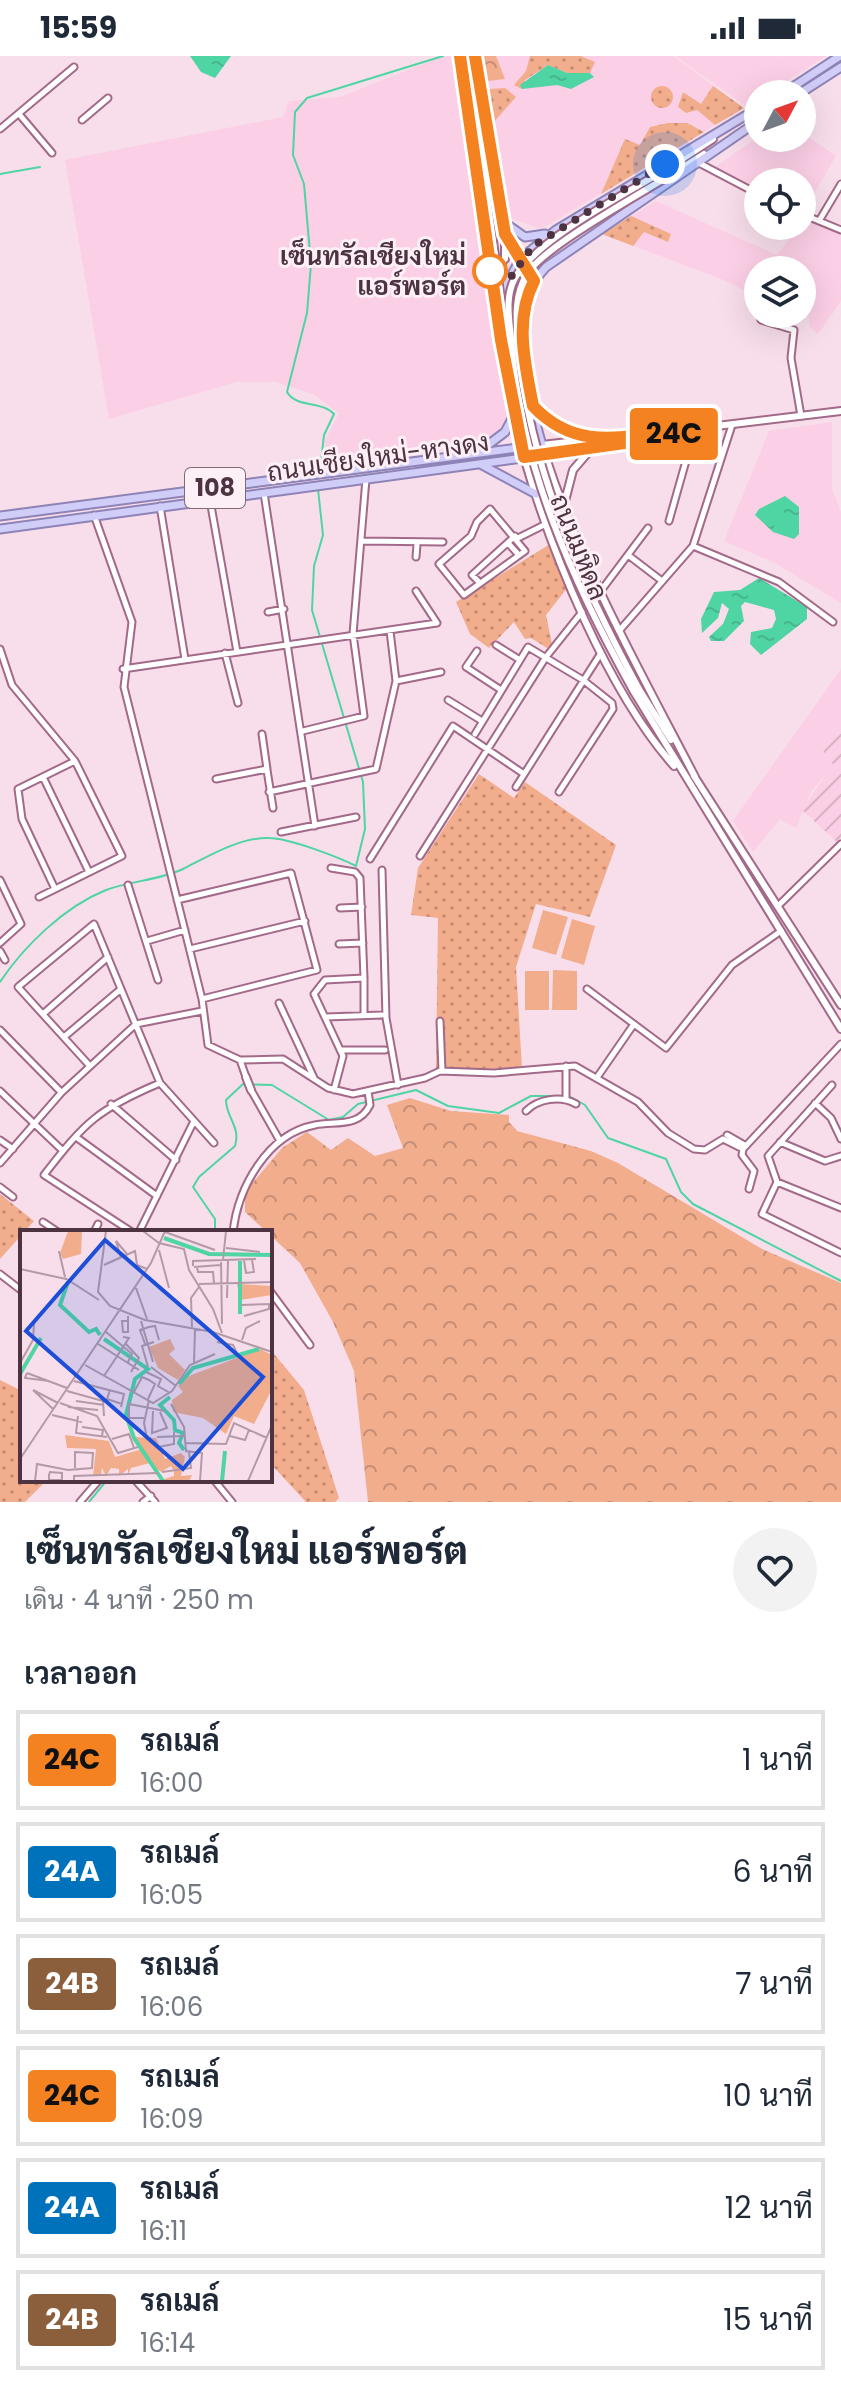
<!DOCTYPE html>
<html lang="th">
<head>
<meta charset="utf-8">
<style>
	:root { --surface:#fff; --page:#f2f2f3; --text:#1f2937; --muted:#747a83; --line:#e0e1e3 }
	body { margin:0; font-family:Poppins,Sarabun,sans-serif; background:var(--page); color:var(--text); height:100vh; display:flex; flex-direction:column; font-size:30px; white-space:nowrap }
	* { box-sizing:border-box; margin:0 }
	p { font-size:26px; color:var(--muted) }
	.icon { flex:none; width:44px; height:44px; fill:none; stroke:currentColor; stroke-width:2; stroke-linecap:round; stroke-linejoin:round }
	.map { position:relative; height:1446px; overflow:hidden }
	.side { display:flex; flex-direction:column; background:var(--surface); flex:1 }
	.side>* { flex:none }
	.badge { padding:0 16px; border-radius:6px; font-size:28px; line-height:52px }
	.needle { width:52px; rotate:49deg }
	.controls { position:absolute; left:744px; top:24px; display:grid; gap:16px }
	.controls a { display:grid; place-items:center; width:72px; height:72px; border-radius:50%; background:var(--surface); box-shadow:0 8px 32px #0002; font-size:40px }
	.you { position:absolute; width:40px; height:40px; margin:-20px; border:6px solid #fff; border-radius:50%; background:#1a73e8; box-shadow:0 0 0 12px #1a73e833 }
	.map>.badge { position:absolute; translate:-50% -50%; box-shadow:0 0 0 4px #fff }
	h2 { padding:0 24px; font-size:30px; line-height:72px }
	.round { display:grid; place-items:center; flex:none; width:84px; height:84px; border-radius:42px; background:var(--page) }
	.head { display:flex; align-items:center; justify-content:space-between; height:136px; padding:0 24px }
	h1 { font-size:38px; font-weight:800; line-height:60px }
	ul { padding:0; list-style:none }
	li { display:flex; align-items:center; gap:24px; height:100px; margin:0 16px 12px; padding:0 8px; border:4px solid var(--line); border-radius:0px }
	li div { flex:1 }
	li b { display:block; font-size:30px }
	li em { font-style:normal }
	li .badge { min-width:88px; font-weight:700; text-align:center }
	.status { display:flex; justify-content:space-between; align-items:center; height:56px; padding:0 40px; background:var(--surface); direction:ltr }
	.status svg { height:22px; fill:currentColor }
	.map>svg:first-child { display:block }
</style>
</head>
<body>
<div class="status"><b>15:59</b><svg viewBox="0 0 49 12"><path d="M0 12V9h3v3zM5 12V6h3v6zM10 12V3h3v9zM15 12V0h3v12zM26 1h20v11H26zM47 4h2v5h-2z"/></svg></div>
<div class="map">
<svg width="841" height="1446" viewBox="0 0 841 1446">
	<defs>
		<pattern id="industrial-furrows" width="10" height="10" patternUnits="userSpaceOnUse" patternTransform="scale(2)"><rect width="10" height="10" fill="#fbcfe6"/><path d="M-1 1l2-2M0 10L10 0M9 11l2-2" fill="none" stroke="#d9b2c6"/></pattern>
		<pattern id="grass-dots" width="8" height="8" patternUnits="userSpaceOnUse" patternTransform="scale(2)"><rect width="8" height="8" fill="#f2ad8d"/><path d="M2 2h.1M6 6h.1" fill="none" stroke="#c68d75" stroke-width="1.8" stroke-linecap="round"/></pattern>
		<pattern id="forest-crowns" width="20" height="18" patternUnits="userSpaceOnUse" patternTransform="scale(2)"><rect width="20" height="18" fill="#f2ad8d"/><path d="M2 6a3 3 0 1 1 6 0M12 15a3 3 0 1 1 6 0" fill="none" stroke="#c68d75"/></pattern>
		<pattern id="water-ripples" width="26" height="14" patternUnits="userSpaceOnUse" patternTransform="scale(2)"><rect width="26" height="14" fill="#4fd4a4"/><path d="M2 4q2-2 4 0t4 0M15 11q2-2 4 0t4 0" fill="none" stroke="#47b68e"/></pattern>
	</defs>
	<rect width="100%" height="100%" fill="#f8deeb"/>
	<!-- built -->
	<path fill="#fbcfe6" d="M443,0h10l40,267 18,90 -5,10 -12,12 -25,11 -143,20 -1,-25 14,-28 -26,-19 -38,-12h-38l-128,37 -44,-259 218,-43 6,-16 51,-4z
		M673,0l71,52 -203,121 -31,-11 -27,-162z
		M675,0h151l-59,38h-9v6l-11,7z
		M802,73l6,8 28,19 -33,57 -1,-31h-44v11l-46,-24 46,-32 44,1z
		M656,145l121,54 19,-25 6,4 9,-14 30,13v68l-23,33 -8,-7 -2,-13 -6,-2v-42h-44v27l-39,-19 -117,-44z
		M832,366v67l9,23v91l-68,-41 -49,-21 45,-110z
		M841,613v57l-18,25 11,13 -23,28 -15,36 -16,-9 -27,33 -20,-31z"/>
	<!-- industrial -->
	<path fill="url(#industrial-furrows)" d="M841,670v114l-3,3 -36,-33 31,-46 -10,-13z"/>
	<!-- grass -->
	<path fill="url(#grass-dots)" d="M530,0h51l14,6 -5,11h-23l-19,-8 -23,15 -3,9 -8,-4 12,-14z
		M713,30l31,22 -29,17 -18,-15 -11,3 -8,-6 5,-15 18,12z
		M651 41a11 11 0 1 1 22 0a11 11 0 1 1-22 0Z
		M505,32l11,9 -22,25 -5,-33z
		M668,67h19l17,9 -103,62 24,-55 15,6 10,-18z
		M631,160l40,18 -3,8 -24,-10 -11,14 -31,-12z
		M550,488l18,43 -22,28 6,29 -5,4 -16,-10 -6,1 -11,-17 -25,26 -19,-14 -14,-32z
		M479,718l35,24 11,-16 91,63 -26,72 -54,-13 -20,63 6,101 -86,2 2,-152 -27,-3 7,-47z
		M0,1138l34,27 -34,38z
		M270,1293l34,41 35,108 -4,4h-29l-36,-39z
		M0,1324l22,11v89h25l-22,22h-25z"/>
	<!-- forest -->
	<path fill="url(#forest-crowns)" d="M482,0h14l9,23 -17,2z
		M410,1042l41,13 58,4v7l8,9 74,20 27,12 144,86 79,34v219h-473l-14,-131 -21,-49 -33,-59 -55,-51v-20l37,-44 25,-16 24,18 17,-12 27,18 28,-8 -16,-43z"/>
	<!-- pitch -->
	<path fill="#f2ad8d" d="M543,854l25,7 -12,38 -24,-7z
		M572,863l23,7 -11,39 -23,-7z
		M553,914l24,1v39h-25z
		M525,915h24v39h-24z"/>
	<!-- water -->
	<path fill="url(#water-ripples)" d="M190,0h41l-16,22 -14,-6z
		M548,9l19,8h23l4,4 -23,12 -14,-4 -35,4 -2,-4z
		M785,440l14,11v27l-5,5 -21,-7 -18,-17 4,-6z
		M759,522l48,29v12l-46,36 -11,-11 1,-12 21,-4 4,-9 -2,-9 -29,-8 -4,4 3,15 -20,20h-13l-2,-4 14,-13 6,-15 -7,-6 -4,15 -16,15 -1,-14 13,-27 26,-2z"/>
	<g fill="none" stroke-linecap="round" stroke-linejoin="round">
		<!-- stream -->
		<path stroke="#4fd4a4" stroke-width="2" d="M0,118l40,-7
			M320,415l4,-36 10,-21c-11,-13 -38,-6 -47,-22l20,-79 4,-49 -7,-80 -11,-29 2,-43 12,-14 136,-42
			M0,926c24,-36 64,-75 106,-92 24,-9 54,-10 77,-21 24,-12 57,-32 86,-31 20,0 69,19 87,28l9,-37 -2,-47 -51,-172 2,-44 9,-31 -5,-46
			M215,1176v-13l-22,-32 6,-10 36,-31c6,-20 -9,-28 -9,-46l17,-16 29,1 57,35 14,-3 15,-13 58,-14 32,16 51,7 32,-17h38l16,9 23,33 58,21 15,33 12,12 148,77
			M89,1446l18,-22"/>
		<!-- minor casing -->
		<g stroke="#a36989" stroke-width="9">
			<path id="minor" d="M19,58l33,39
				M82,64l26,-22
				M0,73l74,-62
				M699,107l59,31
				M802,158l39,16
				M819,165l22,-37
				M761,264l33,10 -3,28 10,58
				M264,437l51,333
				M210,444l27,152
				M160,450l25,153
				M490,453l35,42 -61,44 -25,-31 32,-28 6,-14z
				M94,459l38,107 -8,65 78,312 6,46 32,15 43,-1 45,29 25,6 72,-16 15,-7 54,2 81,-7 63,36 30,31 26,16 11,1 18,-11 20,10
				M669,465l26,-92
				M518,482l28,-14
				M361,485l82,1
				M508,487l9,10
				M693,490l86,36 54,40
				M628,499l34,26
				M416,501l1,-13
				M480,527l-8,-8 43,-39
				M600,536l48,-64
				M268,556l16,-3
				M619,575l74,-85 39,-121
				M496,589l24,15
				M0,593l12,36 63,76 47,95 -83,41
				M477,595l-11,16 35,23
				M225,597l13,50
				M123,613l314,-46 -21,-32
				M396,625l45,-9
				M448,644l34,21
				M303,675l61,-15 -11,-82 13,-155
				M475,678l53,-87 55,33 29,23 1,6 -54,83
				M267,714l6,38
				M43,721l46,95
				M216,723l51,-10 -5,-35
				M516,731l85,-134
				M269,736l107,-23 20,-88 -6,-50
				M281,776l75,-15
				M420,800l126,-199 36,-45
				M370,803l83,-133 71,48
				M331,812l24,4 5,6 4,100 -39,2 -11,14 29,62 -9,34
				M382,814l4,148 12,67
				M0,824l21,44 -21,19
				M128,829l30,95
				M55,833l-33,-70 -4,-30 57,-28
				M177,844l114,-27 26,97 -115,29
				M779,849l62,-61
				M340,852l22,-1
				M147,885l38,-11
				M339,888l24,-1
				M190,893l115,-28
				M0,895l5,9
				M587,933l79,59 66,-83 49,-34
				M279,947l35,75
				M43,958l65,-57
				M364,959v-37
				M326,961l56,-2
				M440,965l2,50
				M0,974l61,62
				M64,981l57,-48
				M340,994h45
				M240,1004l6,17
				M89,1009l-71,-78 76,-63 66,159 54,60
				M598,1020l36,-52
				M832,1029l-64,71 9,26 -15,32 79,39
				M251,1034l29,51
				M0,1035l63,60
				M566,1044v-34
				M815,1047l16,15 10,21
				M111,1048l65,56
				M526,1055c12,-12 34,-16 50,-7
				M727,1079l19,11
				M76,1081l81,59
				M0,1084l13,9
				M780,1086l45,19 16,-5
				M743,1093l98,-105
				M743,1093l-1,6 12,16 -5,18
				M0,1107l61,-70 75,-69 66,-13
				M777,1126l64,26
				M0,1131l13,10
				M43,1166l15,10
				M94,1176l4,-8
				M132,1176l-88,-57c41,-53 54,-66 116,-92
				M139,1176l54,-109
				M233,1176c5,-44 34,-98 82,-107 20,-4 44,3 55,-20l-2,-14
				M0,1218l22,17
				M270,1235l40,54
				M135,1424l20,22
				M214,1424l18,22
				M80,1446l19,-22
				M143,1446l8,-6"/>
		</g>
		<!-- tertiary casing -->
		<g stroke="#a36989" stroke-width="10">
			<path id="tertiary" d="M246,1021l5,13"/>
		</g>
		<!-- secondary casing -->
		<g stroke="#a36989" stroke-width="10">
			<path id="secondary" d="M460,0l38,266
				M467,0l11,74
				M475,0l26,164 4,14 16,27
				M673,109l40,-26
				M677,115l27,-17
				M492,207h9l4,-4v-22
				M692,373l149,-18
				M542,389l139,-16
				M524,401c28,97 83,233 150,309
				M564,449l9,-35 18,-21
				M639,633l32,51
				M634,636l207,337
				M694,720l147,229
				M695,721c-55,-106 -113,-208 -150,-322l108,-16 42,-10"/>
		</g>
		<!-- primary casing -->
		<g stroke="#8e83b6" stroke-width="11">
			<path id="primary" d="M782,38l58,-38
				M799,38l42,-27
				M501,164l24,17 20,-3
				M488,201c10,19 24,31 45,26
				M535,351l33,26 30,7
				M480,395l25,-19 9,-17
				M522,395l-24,-128 8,-37 14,-27 36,-29 202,-122
				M482,409l54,29
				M0,460l533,-70
				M0,473l545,-74c-16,-52 -41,-145 1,-188l212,-146"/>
		</g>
		<!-- minor -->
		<use href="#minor" stroke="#fff" stroke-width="5"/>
		<!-- tertiary -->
		<use href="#tertiary" stroke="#fff" stroke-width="6"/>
		<!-- secondary -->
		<use href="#secondary" stroke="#fff" stroke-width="6"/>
		<!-- primary -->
		<use href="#primary" stroke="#d0cef9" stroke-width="7"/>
		<!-- secondary-bridge casing -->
		<g stroke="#a36989" stroke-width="10" stroke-linecap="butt">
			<path id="secondary-bridge" d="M478,74l30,222
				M639,633c-57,-105 -108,-218 -120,-337 -2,-26 -7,-54 8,-78 17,-28 117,-82 150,-103
				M634,636c-61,-109 -115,-229 -123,-354 -2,-20 -6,-42 4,-60 23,-41 117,-87 158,-113"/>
		</g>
		<!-- secondary-bridge -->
		<use href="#secondary-bridge" stroke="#fff" stroke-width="6"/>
	</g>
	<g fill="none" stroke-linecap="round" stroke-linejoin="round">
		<!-- line casing -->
		<g stroke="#fff" stroke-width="18">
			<path id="line" d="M460,0l41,284 23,117 129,-18 42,-10c-62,3 -114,28 -162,-23 -8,-42 -19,-86 1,-125l-29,-47 -30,-178"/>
		</g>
		<!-- line -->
		<use href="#line" stroke="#f58220" stroke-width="12"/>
		<!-- walk -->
		<path stroke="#4d3341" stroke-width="8" stroke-dasharray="0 14.4" d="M490,215l6,-1 12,11 25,-35 132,-82"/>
	</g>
	<!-- markers -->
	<circle fill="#fff" stroke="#f58220" stroke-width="4" cx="490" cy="215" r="16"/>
	<g text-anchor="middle" stroke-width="6" stroke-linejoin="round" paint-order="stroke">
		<!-- shield labels -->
		<rect fill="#fdeff6" stroke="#826b77" stroke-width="2" x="185" y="412" width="60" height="40" rx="6"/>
		<g font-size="24" font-weight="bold" fill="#4d3341">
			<text x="215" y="440">108</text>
		</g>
		<!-- stop labels -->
		<g font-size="26" font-weight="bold" fill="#4d3341" stroke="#fdeff6" text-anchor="end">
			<text x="466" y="209">เซ็นทรัลเชียงใหม่<tspan x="466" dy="30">แอร์พอร์ต</tspan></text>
		</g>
		<!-- street labels -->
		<g font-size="26" fill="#4d3341" stroke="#fdeff6">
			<text transform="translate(378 401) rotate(-8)" y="9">ถนนเชียงใหม่-หางดง</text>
			<text transform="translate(579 491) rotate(68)" y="9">ถนนมหิดล</text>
		</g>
	</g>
	<!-- overview -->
	<g transform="translate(20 1174)">
		<rect width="252" height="252" fill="#f8deeb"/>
		<path d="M48,1h14l-1,23 -18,5 -3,-6zM217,54l35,2v9l-32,5zM150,109l5,10 -6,5 16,16 -7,10 -20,-12 -9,-21zM45,205l44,6 6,16 27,-8 -7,-12 21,1 9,21 16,-6 4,4 -4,19 11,-1 -3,6h-31l16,-5v-5l-3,-5 -10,6 -11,-9 -19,5 -3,7v-6l-9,7v-7l-8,-1 -5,8 -4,-8 -1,7 -8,1 3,-27 -29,-1z" fill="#f2ad8d"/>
		<path d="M240,119l12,6v34l-18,35 -20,-8 -8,18 -23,-16 -30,-6 -1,-12 11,-8 -5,-6 11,-10z" fill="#f2ad8d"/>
		<path fill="none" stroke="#4fd4a4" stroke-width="4" d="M144,8l45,16 63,1M220,31v53M48,52l-8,23 29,27 7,-3 4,6M84,109l44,30 -13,10 -9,36 8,23 29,43M0,144l21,-36M159,154l14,-16 66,-19M150,167l-10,8 14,15 1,10 8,3 -4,10 5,7M202,251l3,-30"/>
		<path fill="none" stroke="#b49aa7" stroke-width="2" d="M86,1l-8,61 12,14 35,14 68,12 59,20M123,1l16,12 25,6 5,21 24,39 9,24M145,2l50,18M206,18l34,4M139,20l10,38M39,21l6,26M101,28l-5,-17 11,13M201,30l1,64M203,30l3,-29M224,30l2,13 8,-1 -2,-12M84,35l31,-14 2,14 10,4M173,36v-5l63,-2M174,37l27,-2M177,37l1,5h15l1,11M0,39l46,10M45,48l34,22M179,54l73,-2M116,58l11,31M207,68l1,-37M221,75l31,-1M224,86l25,-7v-5M107,91h-5l1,11h5v-16M121,91l12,41M172,97l-1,-29 8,-11M86,102l26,22 -4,8M222,110l4,-12 14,-7M197,112l16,3 4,8M105,113l14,15 -8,14M78,114l41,26M125,114l-5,-14 9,-3 6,-1 4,14M0,133l13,-23 1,-16M174,133l1,-34M65,135l68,38 19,-12 18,-26 25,-11M128,137l-6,-21 12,-4M131,137l25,19M126,142l15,7 -3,7 12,7M7,143l40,15M7,143l-2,5 24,3M84,146l25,-38 -6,-1M54,151l50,13 -3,13M13,160l20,19M13,160l25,13M90,160l-3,9 15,5M47,161l36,10 1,15M114,162l8,-15 7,3 6,4 -7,15M129,170l-5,23 3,16 4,-1M56,171l28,4M40,173l37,13 21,37 20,-6M151,174l13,23 2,24 16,2 -2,28M48,177l30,3M133,181l-1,22 15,-5 -7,-16M32,185l30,7M58,186l-2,17 31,4M124,188h-15v-14l36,7M62,197l21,3 -1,6M210,206l15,4 4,-10M137,207l27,-1M92,209l17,-5 5,14M166,213l40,1 8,-21 33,15M138,217l16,-3v-12M0,229l131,-196 14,-32M142,242l29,-4 -2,-16M15,251l2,-17 31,6 24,-2 1,-15 -18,-1v16M29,251v-6l1,-3 12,1v7h-13M54,251v-5l84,-3M228,251l24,-56"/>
		<path fill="#1d4ed8" fill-opacity="0.15" stroke="#1d4ed8" stroke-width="4" d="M85,10l158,137 -80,92 -157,-138z"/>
		<rect width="252" height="252" fill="none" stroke="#4d3341" stroke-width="4"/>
	</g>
</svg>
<div class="controls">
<a><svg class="needle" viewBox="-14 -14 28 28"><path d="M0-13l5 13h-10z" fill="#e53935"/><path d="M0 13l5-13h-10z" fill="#747a83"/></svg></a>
<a><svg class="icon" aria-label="locate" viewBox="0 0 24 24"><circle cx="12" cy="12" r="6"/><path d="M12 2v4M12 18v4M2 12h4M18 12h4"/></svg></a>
<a><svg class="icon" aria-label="layers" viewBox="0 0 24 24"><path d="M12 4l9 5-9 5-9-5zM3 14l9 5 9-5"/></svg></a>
</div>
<div class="you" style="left:665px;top:108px"></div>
<b class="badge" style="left:674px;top:378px;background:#f58220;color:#111">24C</b>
</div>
<section class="side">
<div class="head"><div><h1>เซ็นทรัลเชียงใหม่ แอร์พอร์ต</h1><p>เดิน · 4 นาที · 250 m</p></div><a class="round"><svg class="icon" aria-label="heart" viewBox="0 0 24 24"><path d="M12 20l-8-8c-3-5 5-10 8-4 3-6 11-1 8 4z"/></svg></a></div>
<h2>เวลาออก</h2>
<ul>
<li><span class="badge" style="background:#f58220;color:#111">24C</span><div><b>รถเมล์</b><p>16:00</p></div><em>1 นาที</em></li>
<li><span class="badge" style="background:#0072bc;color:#fff">24A</span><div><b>รถเมล์</b><p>16:05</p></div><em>6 นาที</em></li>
<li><span class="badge" style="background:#8b5e3c;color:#fff">24B</span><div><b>รถเมล์</b><p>16:06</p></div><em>7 นาที</em></li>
<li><span class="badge" style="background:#f58220;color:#111">24C</span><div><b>รถเมล์</b><p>16:09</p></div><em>10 นาที</em></li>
<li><span class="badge" style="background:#0072bc;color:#fff">24A</span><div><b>รถเมล์</b><p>16:11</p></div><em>12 นาที</em></li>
<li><span class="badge" style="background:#8b5e3c;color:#fff">24B</span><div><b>รถเมล์</b><p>16:14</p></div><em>15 นาที</em></li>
</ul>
</section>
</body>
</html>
